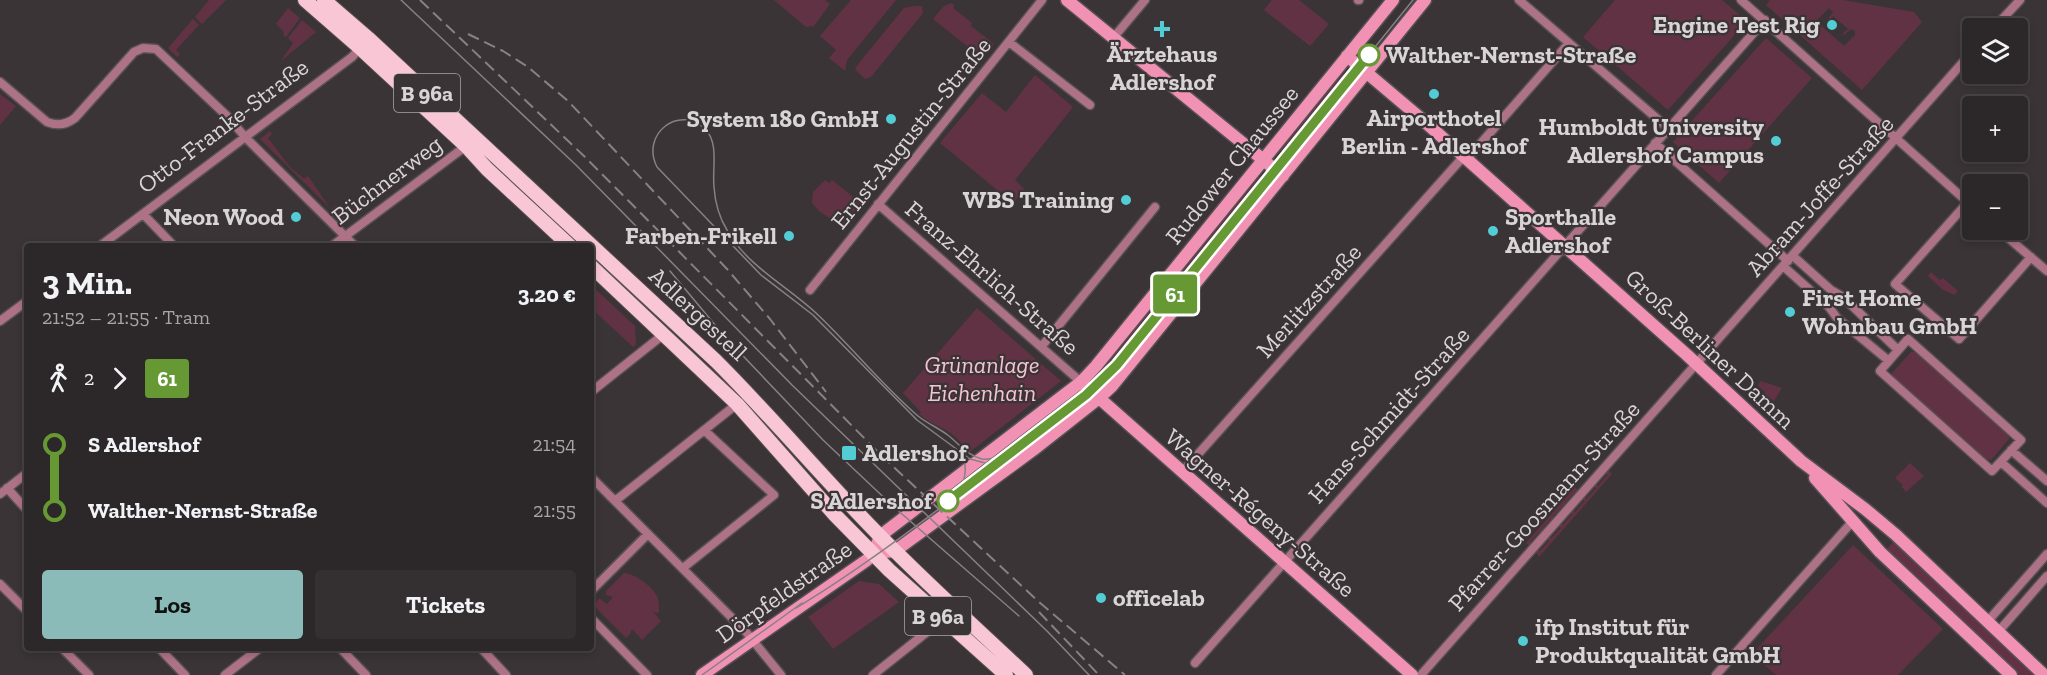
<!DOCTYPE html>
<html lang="de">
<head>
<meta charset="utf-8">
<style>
	:root { --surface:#2c2728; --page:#342f30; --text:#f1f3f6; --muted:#a6a5a8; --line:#484445; --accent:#8bbbb9 }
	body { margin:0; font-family:"Zilla Slab",serif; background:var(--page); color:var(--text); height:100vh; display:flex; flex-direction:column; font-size:22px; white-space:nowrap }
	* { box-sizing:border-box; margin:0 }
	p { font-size:20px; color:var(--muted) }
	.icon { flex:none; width:33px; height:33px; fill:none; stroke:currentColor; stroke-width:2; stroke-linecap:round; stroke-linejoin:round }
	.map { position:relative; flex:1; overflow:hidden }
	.drawer { position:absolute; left:24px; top:243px; width:570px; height:408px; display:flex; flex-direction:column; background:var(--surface); border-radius:6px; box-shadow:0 3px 9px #0003,0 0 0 2px var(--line) }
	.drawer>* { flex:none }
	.badge { padding:0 12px; border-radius:4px; font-size:21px; line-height:39px }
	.buttons { position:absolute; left:1962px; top:18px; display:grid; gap:12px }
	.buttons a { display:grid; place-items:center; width:66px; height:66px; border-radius:6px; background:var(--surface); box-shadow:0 3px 9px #0003,0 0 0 2px var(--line); font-size:30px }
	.map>.badge { position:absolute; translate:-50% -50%; box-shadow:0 0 0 3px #fff }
	.legs { display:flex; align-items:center; gap:9px; height:66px; padding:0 18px; font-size:20px }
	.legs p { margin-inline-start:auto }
	.overview { display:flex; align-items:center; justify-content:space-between; height:102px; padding:0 18px }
	h1 { font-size:33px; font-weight:800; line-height:45px }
	.action { display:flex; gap:12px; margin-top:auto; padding:12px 18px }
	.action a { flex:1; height:69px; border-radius:6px; background:var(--accent); color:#111; font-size:24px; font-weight:800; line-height:69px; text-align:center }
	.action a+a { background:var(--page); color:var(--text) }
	ul { padding:0 18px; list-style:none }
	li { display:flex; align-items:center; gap:21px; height:66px; font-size:22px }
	li i { display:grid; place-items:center; width:9px; height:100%; margin:0 8px; background:currentColor }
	li i::after { content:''; width:15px; height:15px; margin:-8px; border:4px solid; border-radius:50%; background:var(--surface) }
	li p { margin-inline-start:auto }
	li:first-child i { background:linear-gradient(#0000 50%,currentColor 0) }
	li:last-child i { background:linear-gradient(currentColor 50%,#0000 0) }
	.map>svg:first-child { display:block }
</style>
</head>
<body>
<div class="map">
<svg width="2047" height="675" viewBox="0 0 2047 675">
	<rect width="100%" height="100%" fill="#3b3436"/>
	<!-- green -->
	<path fill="#613243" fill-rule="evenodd" d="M209,0h17l-24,24 -7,-7z
		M774,0h51l5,4 -16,22 -8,1z
		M851,0h45l-49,60 -2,11 -16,-13 7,-8 -16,-14z
		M1272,0h27l30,24 -19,22 -46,-36z
		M1615,0h107l25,21 -79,89 -85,-73z
		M1770,0h73l71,12 8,10 -60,68 -96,-85zM1829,8l4,4 -6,8 2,2 4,-6 15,13 -6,5 2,1 7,-6 4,2v4l-11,11 -28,-25z
		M952,3l2,2 -1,3 19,15 -1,3 23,18 -12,14 -49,-39 11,-13z
		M915,6h7l1,7 -52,64 -6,2 -10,-10 4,-6 45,-55z
		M288,8l12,10 -14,19 -3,-2 1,-3 -8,-8z
		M193,19l6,6 -23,25 4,4 -3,3 -9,-9z
		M302,20l14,12 -35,29 12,-18 -5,-5z
		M1766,38l46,40 -93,105 -46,-41z
		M1340,71l14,11 -63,78 -13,-12z
		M1035,75l38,32 -58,73 9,9 -11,14 -73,-60 42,-50 24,19z
		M0,94l16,12 -16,19z
		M270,131l2,3 -4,4 21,28 15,13 4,-3 22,32 -70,-69z
		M1259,176l11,10 -158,195 -9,-9 -2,1 -3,-3 157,-193z
		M825,180l4,3 3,-3 30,24 -19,23 -24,-16 -7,-8 1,-11z
		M370,196l5,3 -31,22 -13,-12 5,-4 8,10z
		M1931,272l9,8 3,-2 15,13 -3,4 -12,-5 -15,-14z
		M591,285l44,41 1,18 -3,3 -42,-39z
		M977,308l84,73 -94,73c-11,-26 -29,-24 -48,-40l2,-2 -18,-19z
		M1911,352h6l92,81v6l-18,21 -6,-1 -92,-82 -1,-4z
		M1760,381l22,7 -8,13 -3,-2 -4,2 -3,-7 1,-2 -7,-6z
		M1068,407l8,3 -107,82 -4,-5 33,-26 3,3 19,-15 -2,-3z
		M1910,463l14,13 -18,16 -5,-6 2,-1 -8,-7z
		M1608,470l4,4 -73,83 -3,-5 2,-2 2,1 9,-10 -2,-2 2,-2 2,1 10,-10 -2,-2 2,-2 2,1 9,-11 -1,-2 2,-1 2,1 9,-11 -1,-2 1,-2 2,2 10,-11 -2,-2 2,-2 2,2 9,-11 -1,-2z
		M1575,487l4,4 -2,3 -2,-2 -10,11 2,2 -2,2 -2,-1 -10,10 2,2 -2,2 -2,-1 -9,10 1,2 -2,2 -2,-1 -9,10 2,2 -2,2 -4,-3z
		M1895,540l143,135h-22l-131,-124z
		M1853,545l90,84 -45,46h-122l-24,-21z
		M624,573c11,1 27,12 33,23 2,4 2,11 2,15l-1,2 -5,-1 8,9 -19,19 -10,-11 -2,5 -4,4 -32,-32 5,-8 8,6 6,-7 -7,-2v-4z
		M859,581l20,3 20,18 -66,47 -25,-32z"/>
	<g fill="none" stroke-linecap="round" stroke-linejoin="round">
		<!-- street casing -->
		<g stroke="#575153" stroke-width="11">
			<path id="street" d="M1358,0h1
				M1519,0l149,128
				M1741,0l231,206
				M1994,28l26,-28
				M1114,37l31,-37
				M1009,42l81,63
				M0,82l47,40c10,4 19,3 28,-4l59,-66 9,-4 13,1 71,67 19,22 109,108
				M1655,143l133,118
				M1467,159l102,-116
				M1968,202l-73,82 64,55 72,-82
				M878,204l203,178
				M143,214l31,32
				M1999,230l48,41
				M100,246l252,-189 8,-9
				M332,246l134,-100
				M1793,256l38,34 12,7 55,53
				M1783,266l46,41 8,11 52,43
				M810,290l232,-290
				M0,321l27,-20
				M1908,339l113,101 -29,31 -112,-100z
				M1042,346l113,-139
				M591,392l73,-58
				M2011,450l36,31
				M2001,462l46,41
				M1183,471l281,-315
				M591,477l155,155 35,43
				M7,488l20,22
				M0,494l27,-21
				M615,501l122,-97
				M683,568l91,-73 -70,-65
				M0,584l27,27
				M591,591l57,-57
				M591,618l56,57
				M1987,622l60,-68
				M1998,632l49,-56
				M62,648l27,27
				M159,648l26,27
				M340,648l26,27
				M481,648l25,27
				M1195,663l570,-643
				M225,675l35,-27
				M873,675l69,-55
				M1421,675l551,-623
				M1716,675l136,-153"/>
		</g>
		<!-- secondary casing -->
		<g stroke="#575153" stroke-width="15">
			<path id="secondary" d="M1067,0l216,176
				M1347,56l78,66 262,233 114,106 64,48 31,26 148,140
				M1081,382l331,293
				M1815,478l65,74 131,123
				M874,553l21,-2 138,-101 66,-52 13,-12 313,-386
				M702,675l165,-115 7,-7 6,-17 201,-154 15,-16 297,-366"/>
		</g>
		<!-- primary casing -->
		<g stroke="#575153" stroke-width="16">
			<path id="primary" d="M305,0l55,48 106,98 21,23 83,77
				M324,0l44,38 348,323c56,56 107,117 162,173 48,49 98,94 148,141
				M591,266l146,138 98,111 54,55 117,105"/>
		</g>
		<!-- street -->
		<use href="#street" stroke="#ae7287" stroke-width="8"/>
		<!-- secondary -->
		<use href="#secondary" stroke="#f192b4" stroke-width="12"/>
		<!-- primary -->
		<use href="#primary" stroke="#f9c6d6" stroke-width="14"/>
		<!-- tram -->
		<path stroke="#878183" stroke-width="1.5" d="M401,0l175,165 216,220 255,246 42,44
			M670,271l56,67 97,102 71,67 125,109
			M1000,456c-6,2 -11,4 -18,3 -14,-3 -23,-15 -33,-23 -10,-8 -21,-12 -31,-20 -37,-32 -67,-70 -102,-103 -30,-28 -68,-46 -89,-83 -8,-13 -12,-28 -13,-43 -2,-18 5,-43 -8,-57 -26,-27 -66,4 -49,37l104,108 52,40 104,105 53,39 19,5 11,-3
			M958,491c9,-12 9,-25 4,-39
			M796,608c71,-43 138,-95 204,-146 45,-36 93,-69 131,-113l282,-349
			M702,675l100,-72"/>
		<!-- rail -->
		<path stroke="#878183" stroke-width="2" stroke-dasharray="12 6" stroke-linecap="butt" d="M420,0l165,157 301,303 153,142 86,73
			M468,34l35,17 25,16 40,34 159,168 43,50 56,73
			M1039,612l60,63"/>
	</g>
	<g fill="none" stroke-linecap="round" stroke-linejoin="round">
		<!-- line-1 casing -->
		<g stroke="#fff" stroke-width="14">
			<path id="line-1" d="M948,501l138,-106 31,-30 252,-310"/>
		</g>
		<!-- line-1 -->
		<use href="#line-1" stroke="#693" stroke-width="9"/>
	</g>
	<!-- markers -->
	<g fill="#52ccd5" stroke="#3b3436" stroke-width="2">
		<circle cx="1832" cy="25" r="6"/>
		<path d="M1159 20h6v6h6v6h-6v6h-6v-6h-6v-6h6z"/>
		<circle cx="1434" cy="94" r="6"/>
		<circle cx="891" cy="119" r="6"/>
		<circle cx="1776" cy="141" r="6"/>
		<circle cx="1126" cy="200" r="6"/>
		<circle cx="296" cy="217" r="6"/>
		<circle cx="1493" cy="231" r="6"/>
		<circle cx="789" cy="236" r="6"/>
		<circle cx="1790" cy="312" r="6"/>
		<rect x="841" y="445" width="16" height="16" rx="3"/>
		<circle cx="1101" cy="598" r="6"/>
		<circle cx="1523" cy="641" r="6"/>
	</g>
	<g fill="#fff" stroke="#693" stroke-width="3">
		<circle cx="1369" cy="55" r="10"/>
		<circle cx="948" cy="501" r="10"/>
	</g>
	<g text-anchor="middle" stroke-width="4.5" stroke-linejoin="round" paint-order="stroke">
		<!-- shield labels -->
		<g fill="#3b3436" stroke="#aaa5a6" stroke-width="1.5">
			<rect x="394" y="74" width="66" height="38" rx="4.5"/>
			<rect x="905" y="597" width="66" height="38" rx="4.5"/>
		</g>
		<g font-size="22" font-weight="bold" fill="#d9d5d6">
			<text x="427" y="101">B 96a</text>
			<text x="938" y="624">B 96a</text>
		</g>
		<!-- poi labels -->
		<g font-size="24" font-weight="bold" fill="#d9d5d6" stroke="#3b3436" text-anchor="end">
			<text x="1820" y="33">Engine Test Rig</text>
			<text x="1162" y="62" text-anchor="middle">Ärztehaus<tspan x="1162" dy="28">Adlershof</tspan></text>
			<text x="1434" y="126" text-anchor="middle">Airporthotel<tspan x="1434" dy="28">Berlin - Adlershof</tspan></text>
			<text x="879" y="127">System 180 GmbH</text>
			<text x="1764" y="135">Humboldt University<tspan x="1764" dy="28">Adlershof Campus</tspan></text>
			<text x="1114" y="208">WBS Training</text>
			<text x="284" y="225">Neon Wood</text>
			<text x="1505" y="225" text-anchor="start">Sporthalle<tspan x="1505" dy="28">Adlershof</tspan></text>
			<text x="777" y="244">Farben-Frikell</text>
			<text x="1802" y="306" text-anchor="start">First Home<tspan x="1802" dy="28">Wohnbau GmbH</tspan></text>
			<text x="862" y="461" text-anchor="start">Adlershof</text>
			<text x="1113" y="606" text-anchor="start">officelab</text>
			<text x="1535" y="635" text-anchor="start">ifp Institut für<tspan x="1535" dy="28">Produktqualität GmbH</tspan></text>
		</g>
		<!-- stop labels -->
		<g font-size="24" font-weight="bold" fill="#d9d5d6" stroke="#3b3436" text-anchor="start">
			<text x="1386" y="63">Walther-Nernst-Straße</text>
			<text x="932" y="509" text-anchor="end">S Adlershof</text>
		</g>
		<!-- street labels -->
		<g font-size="24" fill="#d9d5d6" stroke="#3b3436">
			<text transform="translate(223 126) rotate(-37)" y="8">Otto-Franke-Straße</text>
			<text transform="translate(911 133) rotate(-51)" y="8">Ernst-Augustin-Straße</text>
			<text transform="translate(1232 165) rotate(-51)" y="8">Rudower Chaussee</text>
			<text transform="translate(387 180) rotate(-37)" y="8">Büchnerweg</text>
			<text transform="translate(1820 196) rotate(-48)" y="8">Abram-Joffe-Straße</text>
			<text transform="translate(992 278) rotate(41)" y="8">Franz-Ehrlich-Straße</text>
			<text transform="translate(1309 301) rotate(-48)" y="8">Merlitzstraße</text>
			<text transform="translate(698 314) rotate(43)" y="8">Adlergestell</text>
			<text transform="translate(1710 349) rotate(43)" y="8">Groß-Berliner Damm</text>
			<text transform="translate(1389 415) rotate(-48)" y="8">Hans-Schmidt-Straße</text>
			<text transform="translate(1544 506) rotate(-48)" y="8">Pfarrer-Goosmann-Straße</text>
			<text transform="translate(1260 513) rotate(41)" y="8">Wagner-Régeny-Straße</text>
			<text transform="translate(784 592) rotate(-35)" y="8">Dörpfeldstraße</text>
		</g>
		<!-- park labels -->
		<g font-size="24" font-style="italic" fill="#f5c3d3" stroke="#3b3436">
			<text x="982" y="373">Grünanlage<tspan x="982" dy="28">Eichenhain</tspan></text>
		</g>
	</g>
</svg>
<div class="buttons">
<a><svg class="icon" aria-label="layers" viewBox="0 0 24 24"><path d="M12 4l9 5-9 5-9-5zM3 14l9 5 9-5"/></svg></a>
<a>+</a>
<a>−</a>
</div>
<b class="badge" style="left:1175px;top:294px;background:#693;color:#fff">61</b>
<section class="drawer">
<div class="overview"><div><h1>3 Min.</h1><p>21:52 – 21:55 · Tram</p></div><b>3.20 €</b></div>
<div class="legs"><svg class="icon" aria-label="walk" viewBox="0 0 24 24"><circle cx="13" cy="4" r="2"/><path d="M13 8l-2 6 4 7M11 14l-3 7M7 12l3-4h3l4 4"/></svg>2<svg class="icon" aria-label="forward" viewBox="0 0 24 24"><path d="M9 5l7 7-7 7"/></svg><b class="badge" style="background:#693;color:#fff">61</b></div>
<ul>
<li><i style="color:#693"></i><b>S Adlershof</b><p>21:54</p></li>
<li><i style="color:#693"></i><b>Walther-Nernst-Straße</b><p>21:55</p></li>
</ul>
<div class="action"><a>Los</a><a>Tickets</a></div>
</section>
</div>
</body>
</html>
